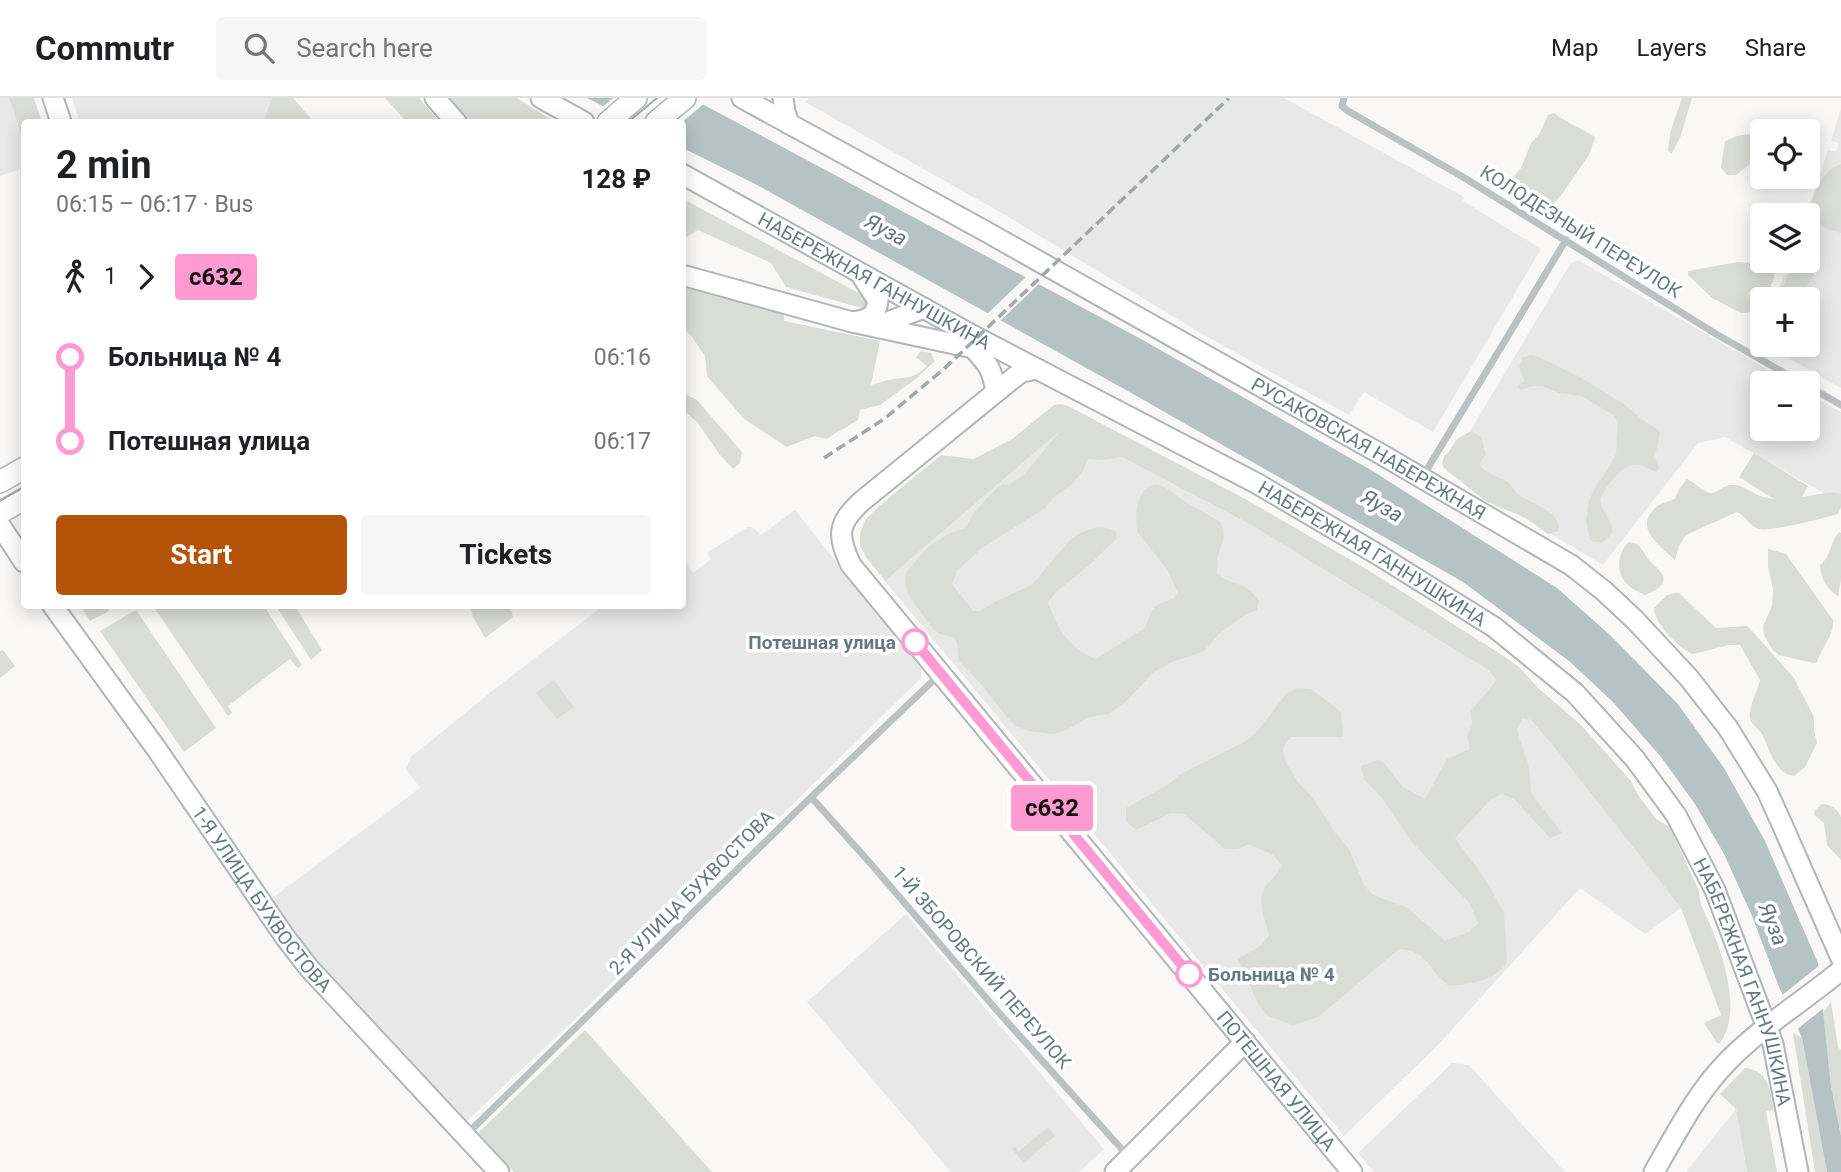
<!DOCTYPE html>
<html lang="en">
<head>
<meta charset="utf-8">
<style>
	:root { --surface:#fff; --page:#f6f6f6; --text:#202124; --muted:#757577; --line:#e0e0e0; --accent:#b45309 }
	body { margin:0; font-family:Roboto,sans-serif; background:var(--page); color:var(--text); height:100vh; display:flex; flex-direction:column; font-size:26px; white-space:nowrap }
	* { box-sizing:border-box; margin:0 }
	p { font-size:23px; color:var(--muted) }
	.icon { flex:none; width:38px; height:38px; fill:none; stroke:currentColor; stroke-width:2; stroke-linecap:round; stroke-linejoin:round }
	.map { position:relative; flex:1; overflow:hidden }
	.panel { position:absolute; left:21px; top:21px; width:665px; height:490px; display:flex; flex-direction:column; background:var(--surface); border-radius:7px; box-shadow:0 4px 18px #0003 }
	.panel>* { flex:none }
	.badge { padding:0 14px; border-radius:5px; font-size:24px; line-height:46px }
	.tools { position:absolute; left:1750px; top:21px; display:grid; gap:14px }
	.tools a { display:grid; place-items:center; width:70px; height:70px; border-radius:7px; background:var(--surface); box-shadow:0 4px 18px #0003; font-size:35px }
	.map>.badge { position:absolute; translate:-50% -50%; box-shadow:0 0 0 4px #fff }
	.legs { display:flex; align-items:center; gap:10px; height:77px; padding:0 35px; font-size:23px }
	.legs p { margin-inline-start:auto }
	.head { display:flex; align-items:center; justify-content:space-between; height:119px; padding:0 35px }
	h1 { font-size:38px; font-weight:700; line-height:52px }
	.cta { display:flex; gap:14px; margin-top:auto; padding:14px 35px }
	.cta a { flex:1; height:80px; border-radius:7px; background:var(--accent); color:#fff; font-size:28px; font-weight:700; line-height:80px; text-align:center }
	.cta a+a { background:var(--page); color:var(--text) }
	ul { padding:0 35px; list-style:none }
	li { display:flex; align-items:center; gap:24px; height:84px; font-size:26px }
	li i { display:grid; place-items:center; width:10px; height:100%; margin:0 9px; background:currentColor }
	li i::after { content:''; width:18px; height:18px; margin:-9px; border:5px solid; border-radius:50%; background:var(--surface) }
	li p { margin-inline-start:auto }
	li:first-child i { background:linear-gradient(#0000 50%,currentColor 0) }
	li:last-child i { background:linear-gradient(currentColor 50%,#0000 0) }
	header { display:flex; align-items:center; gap:42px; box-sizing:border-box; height:98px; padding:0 35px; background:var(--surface); border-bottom:2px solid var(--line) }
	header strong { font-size:33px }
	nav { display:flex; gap:38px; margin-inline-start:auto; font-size:24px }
	.search { width:490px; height:63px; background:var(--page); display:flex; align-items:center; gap:18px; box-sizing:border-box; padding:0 24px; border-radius:7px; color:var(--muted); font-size:26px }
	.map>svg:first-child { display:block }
</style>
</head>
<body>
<header>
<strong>Commutr</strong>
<div class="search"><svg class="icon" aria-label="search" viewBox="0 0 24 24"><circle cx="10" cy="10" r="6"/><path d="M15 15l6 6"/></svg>Search here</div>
<nav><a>Map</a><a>Layers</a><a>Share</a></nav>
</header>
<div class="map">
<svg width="1841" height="1074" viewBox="0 0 1841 1074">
	<rect width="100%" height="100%" fill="#f9f8f7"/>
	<!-- built -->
	<path fill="#e7e8e7" d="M0,0h9l15,45v25l-24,8z
		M72,0h200l-8,21 -5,3h-179z
		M809,0h475l180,99 -1,4 78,48 -108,183 -69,-40 -15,23 -147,-81 -197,-119 -200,-113z
		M1841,10v280l-75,-43h42v-46h-33l15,-38h18v-46h-2l22,-65 8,2 3,-9 -8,-2z
		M1578,162l213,123h-29v46h46v-36l33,19v91l-116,-66 -27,6 -95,122 -157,-94 124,-207z
		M1065,329l188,99 235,144 67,78 126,160 -36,26 -65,-46 -143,158 -93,90 -459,-555z
		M795,412l126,159v9l-346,341 -108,102 -168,-181 -28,-41 149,-111 -14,-19 5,-12 85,-69 107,-82h79l1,-46 10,13 18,-14 -4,-6 41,-26 6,1 7,7z
		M906,816l198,235 -25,23h-128l-144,-170z
		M1452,965l17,2 96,107h-191l-16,-19z
		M1736,1011l11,63h-61z"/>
	<!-- green -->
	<path fill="#daddd7" d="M9,0h25l8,24h-18v21z
		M272,0h21l21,24h-48l-2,-3z
		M385,0h34l21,24h-33z
		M446,0h71l38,24h-87z
		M1682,0h10l-12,40 -8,15 -4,-2 2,-18z
		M1554,15c13,10 27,15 41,24l-6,18 -27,39 -13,15c-18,-7 -30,-9 -41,-26l13,-15 10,-25 9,-10 8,-18z
		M1750,36l12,3v28l-4,-3 -4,-1 -18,14h-9l-6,-7 4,-27 12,-5z
		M1841,66v69c-32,-8 -37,-18 -23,-47 6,-10 11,-18 23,-22z
		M683,101l185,99v8l-6,2 -76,-21 -15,-24 -73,-33 -15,9z
		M1737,164c13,1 27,1 38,9 0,10 -13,34 -22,39 -5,3 -7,3 -12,3l-29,-15 -24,-23v-4z
		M1793,165l20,7 1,4 -14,25h-27l12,-15z
		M683,183l98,28 3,8v4l96,20 -9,44c7,-2 15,-5 23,-6 16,-2 20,-1 33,-13l-11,-9 5,-6 10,2 4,8 -18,17 -37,27 -20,5 -2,10 -32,19 -11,-3 -28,11 -43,-28 -37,-43 -2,-20 -13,-19 -9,-10z
		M1530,257l9,2 39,19 46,28 20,17 15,9 1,4 -5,22 4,12 -2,4c-7,-2 -14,-7 -21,-7 -15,-1 -29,22 -36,33 0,15 14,21 12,36l-9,8h-9l-4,-2 -4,-18 3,-22 8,-16 8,-10 11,-20 2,-32 -5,-7 -31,-19 -23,-3 -17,-7h-9l-13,4 -3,-3 7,-6 -5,-16 3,-3v-4z
		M682,289l5,8 10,5 45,52 -2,11 -7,6 -13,-14 -23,-33 -14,-12z
		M1061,306l7,2 179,94 121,70 134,85 18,13 18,20 43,37 50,56 7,14 18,24 14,8 29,64c0,14 7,23 12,36 13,31 31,86 9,116h-3l-13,-20 17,-8 -40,-107 -126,-160 -24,-28 -9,-2 -5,12 12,37 2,26 31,40 -12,5 -36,-39 -12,-5 -12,6 -35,38 30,41 19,33 3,51c-15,19 -35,21 -58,23 -21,-16 -20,-35 -50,-37l-81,68 -25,8 -25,-9 -9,-10 -21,-47 22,-13 9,-10c-3,-15 -13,-35 -4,-49 6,-9 10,-7 16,-22l-8,-10 -24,-11 -11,5h-13l-41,-35 -13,-1 -35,17 -10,-9v-13l43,-24 10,-9 65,-33 11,-8 31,-40 11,-6 14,1 30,23 2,25h-53l-7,11 2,13 13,21 15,16 20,32 16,19 15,36 9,10 35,13 37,33 24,-9 9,-9 -8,-19 -59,-63 -29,-43 -18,-19 -3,-13 17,-6 6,3 19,24 22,12 22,-40 23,-10 -3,-13 5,-12 -1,-13 24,-29 1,-3 -8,-9 -235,-144 -131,-69 -20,3 -14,-1 -5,12 -12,14 -17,12 -9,11 -63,40 -25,23 -5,13 21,27h7l16,-10 36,-16 38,-45c13,-10 31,-18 46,-8l1,6 -29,28 -32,26 -8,10c9,26 21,47 48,57l49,-31 7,-18 5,-5 17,-7 4,-5 -11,-24 -29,-36c-5,-15 -1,-51 21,-48 5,1 10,5 14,8 15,12 32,19 47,29 8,11 1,22 -2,34 -1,6 -1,12 -1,18 18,14 27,5 42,27l-2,9 -12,5 -25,18 -17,19 -31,10 -18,10 -29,30 -16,12 -20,3 -23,13 -12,4 -25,-3 -13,-5 -10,-10 -25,-32 -22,-23 -2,-19 -4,-5 -13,-3 -6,-4 -27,-37 -2,-13 1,-7 21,-25 21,-14 17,-6 10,-17 22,-23 5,-4 6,1 16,-10 36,-44 -175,150 -19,-24 -6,-11v-12l5,-14 13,-13 63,-52 33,4 38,-20 42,-34z
		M1469,334h4l8,5 5,17 -7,10c9,12 18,11 29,18 4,4 6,9 11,13 13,9 44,17 39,36l-10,3 -22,-16 -39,-16 -43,-34 -2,-4 2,-8 4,-3 9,-14z
		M1754,355l54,33 -6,11 30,-5 9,2v13l-3,7c-13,4 -69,18 -79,15 -10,-3 -13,-13 -22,-17l-51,23 -7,11 -4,14c-14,-14 -41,-31 -21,-51 5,-6 14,-7 21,-10l4,-10 8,-10c8,3 15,13 24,14 7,0 11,-8 21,-8 10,-1 17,6 26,10 4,2 11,3 16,4l-35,-22z
		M1839,434l2,1v47l-3,16c-11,-6 -18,-19 -18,-31 11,-8 10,-23 19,-33z
		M1629,444c5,1 6,0 10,4 4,4 6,9 10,14 5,6 17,13 14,22 -2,7 -12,10 -18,13 -6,-3 -14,-6 -19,-12 -11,-11 -8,-32 3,-41z
		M1768,451l18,5 47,66c1,16 -11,26 -16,42l-4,1 -34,-8 -7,-6 -8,-14 -1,-9 9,-20 1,-17 -5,-22z
		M1675,495h4l37,35 31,-2 6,6 41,46 20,39v13l3,13 -12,24 -11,9c-20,-3 -24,-27 -32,-42 -4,-6 -12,-10 -12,-18 -1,-10 8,-26 10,-36l-20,-35h-11l-36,9c-13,-4 -39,-31 -39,-46l13,-13z
		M81,508h26l2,5 -19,10z
		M153,508h111l38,59 -4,3 -8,-9 -62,47 4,7 -4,3z
		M276,508h19l27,44 -11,10z
		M470,508h40l3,11 -28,21 -12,-21z
		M136,512l80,118 -32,24 -84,-121z
		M3,552l12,16 -15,12v-27z
		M554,582l20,27 -17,12 -21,-26z
		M1822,706c8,0 16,5 19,13 0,6 0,35 0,43l-14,-15 -3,-22 -10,-8 1,-5z
		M1831,904l7,45 3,3v86l-10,-50 -8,-73z
		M585,932l127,142h-198l-36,-39z
		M1793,935l9,5 25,134h-12z
		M1745,970c24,2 25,23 29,42l-8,1 11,61h-30l-11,-63 -16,-15z
		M1048,1029l7,9 -31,27 -12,-14 3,-2 4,4z"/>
	<!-- water -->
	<path fill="#b6c3c4" d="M587,0h104l450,241 230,131 186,118 53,47 67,68 47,65 41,73 53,122 13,123 10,50v36h-14l-25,-134 -23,-51 -27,-71 -28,-62 -29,-50 -34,-47 -48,-55 -44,-41 -106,-79 -330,-188 -376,-209 -74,-37 -1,-26h-48z"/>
	<!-- pier -->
	<path fill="#f9f8f7" d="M613,0h85l8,4 -24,20h-56l-26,-13z
		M1028,177l13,7 -43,41 -13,-7z
		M1821,866l5,42 -31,25 -15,-34z"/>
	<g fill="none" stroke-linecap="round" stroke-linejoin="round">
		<!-- secondary casing -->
		<g stroke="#afb7b9" stroke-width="23">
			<g id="secondary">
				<path d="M53,0l8,24"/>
				<path d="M435,0l21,24"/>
				<path d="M541,0l43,24"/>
				<path id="s1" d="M742,0l243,133 394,222 192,112 33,26 31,29 54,58 39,50 39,63 10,22 64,145"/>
				<path d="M783,0l2,14 4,12"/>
				<path id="s2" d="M682,76l290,161 284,148 121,71 117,73 81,66 60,66 41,56 39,75 58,154 25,128"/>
				<path d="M682,177l170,47 121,26c16,17 19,21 23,44"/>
				<path d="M853,224c14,-2 23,-5 25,-21l-16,-25"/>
				<path d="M877,228l47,-18"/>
				<path id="s3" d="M1037,271l-15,3 -6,4 -154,125c-25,23 -25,34 -11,64l501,607"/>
				<path d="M0,427l24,37"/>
				<path id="s4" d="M53,508l105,145 127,186 24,31 190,204"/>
				<path d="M1115,1074l130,-130"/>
				<path d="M1654,1074c22,-38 43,-80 74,-111 34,-35 76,-60 113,-91"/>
			</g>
		</g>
		<!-- primary casing -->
		<g stroke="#b1b7b9" stroke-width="24">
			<path id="primary" d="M608,24l28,-24
				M656,24l29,-24
				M0,384l24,-14
				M0,415l24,-14"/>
		</g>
		<!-- street -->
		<path stroke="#bcc2c4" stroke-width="7" d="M1344,0l-2,8 6,5 115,66 253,157 86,49
			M1808,288l33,19
			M1423,378l143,-236
			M811,699l60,67 129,150 128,142
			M467,1036l338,-331 135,-129"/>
		<!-- secondary -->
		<use href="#secondary" stroke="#fff" stroke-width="19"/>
		<!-- primary -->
		<use href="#primary" stroke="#fff" stroke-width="21"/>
		<!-- tram -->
		<path stroke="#9fa8aa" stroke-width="2" d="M628,24l29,-24
			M0,403l24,-14"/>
		<!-- rail -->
		<path stroke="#9fa8aa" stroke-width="3.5" stroke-dasharray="10 5" stroke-linecap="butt" d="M824,360l60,-39 61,-51 284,-270"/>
	</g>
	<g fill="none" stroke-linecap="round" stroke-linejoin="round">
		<!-- line-1 casing -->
		<g stroke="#fff" stroke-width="16">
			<path id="line-1" d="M915,544l274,332"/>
		</g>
		<!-- line-1 -->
		<use href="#line-1" stroke="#ff9ad2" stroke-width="10"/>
	</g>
	<!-- markers -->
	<g fill="#fff" stroke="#ff9ad2" stroke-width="3.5">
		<circle cx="915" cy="544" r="12"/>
		<circle cx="1189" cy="876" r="12"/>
	</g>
	<g text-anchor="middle" stroke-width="7" stroke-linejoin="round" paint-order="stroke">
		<!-- street labels -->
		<g font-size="19" fill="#677a7e" stroke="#fff">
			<text transform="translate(1581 133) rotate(32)" y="7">КОЛОДЕЗНЫЙ ПЕРЕУЛОК</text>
			<text dy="7" stroke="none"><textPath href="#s2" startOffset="220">НАБЕРЕЖНАЯ ГАННУШКИНА</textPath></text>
			<text dy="7" stroke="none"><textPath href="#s1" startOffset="718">РУСАКОВСКАЯ НАБЕРЕЖНАЯ</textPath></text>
			<text dy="7" stroke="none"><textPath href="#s2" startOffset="788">НАБЕРЕЖНАЯ ГАННУШКИНА</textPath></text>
			<text transform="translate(691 794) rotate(-45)" y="7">2-Я УЛИЦА БУХВОСТОВА</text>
			<text dy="7" stroke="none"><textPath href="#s4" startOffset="360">1-Я УЛИЦА БУХВОСТОВА</textPath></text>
			<text transform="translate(982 869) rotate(49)" y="7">1-Й ЗБОРОВСКИЙ ПЕРЕУЛОК</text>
			<text dy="7" stroke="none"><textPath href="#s2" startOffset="1374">НАБЕРЕЖНАЯ ГАННУШКИНА</textPath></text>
			<text dy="7" stroke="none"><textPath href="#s3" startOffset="962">ПОТЕШНАЯ УЛИЦА</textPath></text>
		</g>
		<!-- stop labels -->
		<g font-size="19" font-weight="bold" fill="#677a7e" stroke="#fff" text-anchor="end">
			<text x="896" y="551">Потешная улица</text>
			<text x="1208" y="883" text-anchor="start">Больница № 4</text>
		</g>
		<!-- water labels -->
		<g font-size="21" font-style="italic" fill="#627878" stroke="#fff">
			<text transform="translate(886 132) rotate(28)" y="7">Яуза</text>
			<text transform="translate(1382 408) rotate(30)" y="7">Яуза</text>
			<text transform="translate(1773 826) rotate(68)" y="7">Яуза</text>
		</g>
	</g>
</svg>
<div class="tools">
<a><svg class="icon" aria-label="locate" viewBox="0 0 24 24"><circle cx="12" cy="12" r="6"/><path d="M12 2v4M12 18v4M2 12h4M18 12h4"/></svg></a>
<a><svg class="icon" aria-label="layers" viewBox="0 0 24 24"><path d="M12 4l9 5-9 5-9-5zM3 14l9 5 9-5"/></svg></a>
<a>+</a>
<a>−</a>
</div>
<b class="badge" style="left:1052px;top:710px;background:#ff9ad2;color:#111">с632</b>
<section class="panel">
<div class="head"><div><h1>2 min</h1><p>06:15 – 06:17 · Bus</p></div><b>128 ₽</b></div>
<div class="legs"><svg class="icon" aria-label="walk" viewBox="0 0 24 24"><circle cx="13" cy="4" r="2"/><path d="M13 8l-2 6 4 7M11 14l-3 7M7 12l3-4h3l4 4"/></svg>1<svg class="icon" aria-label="forward" viewBox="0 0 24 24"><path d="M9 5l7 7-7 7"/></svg><b class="badge" style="background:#ff9ad2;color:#111">с632</b></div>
<ul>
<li><i style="color:#ff9ad2"></i><b>Больница № 4</b><p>06:16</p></li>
<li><i style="color:#ff9ad2"></i><b>Потешная улица</b><p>06:17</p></li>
</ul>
<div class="cta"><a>Start</a><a>Tickets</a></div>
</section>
</div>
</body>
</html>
